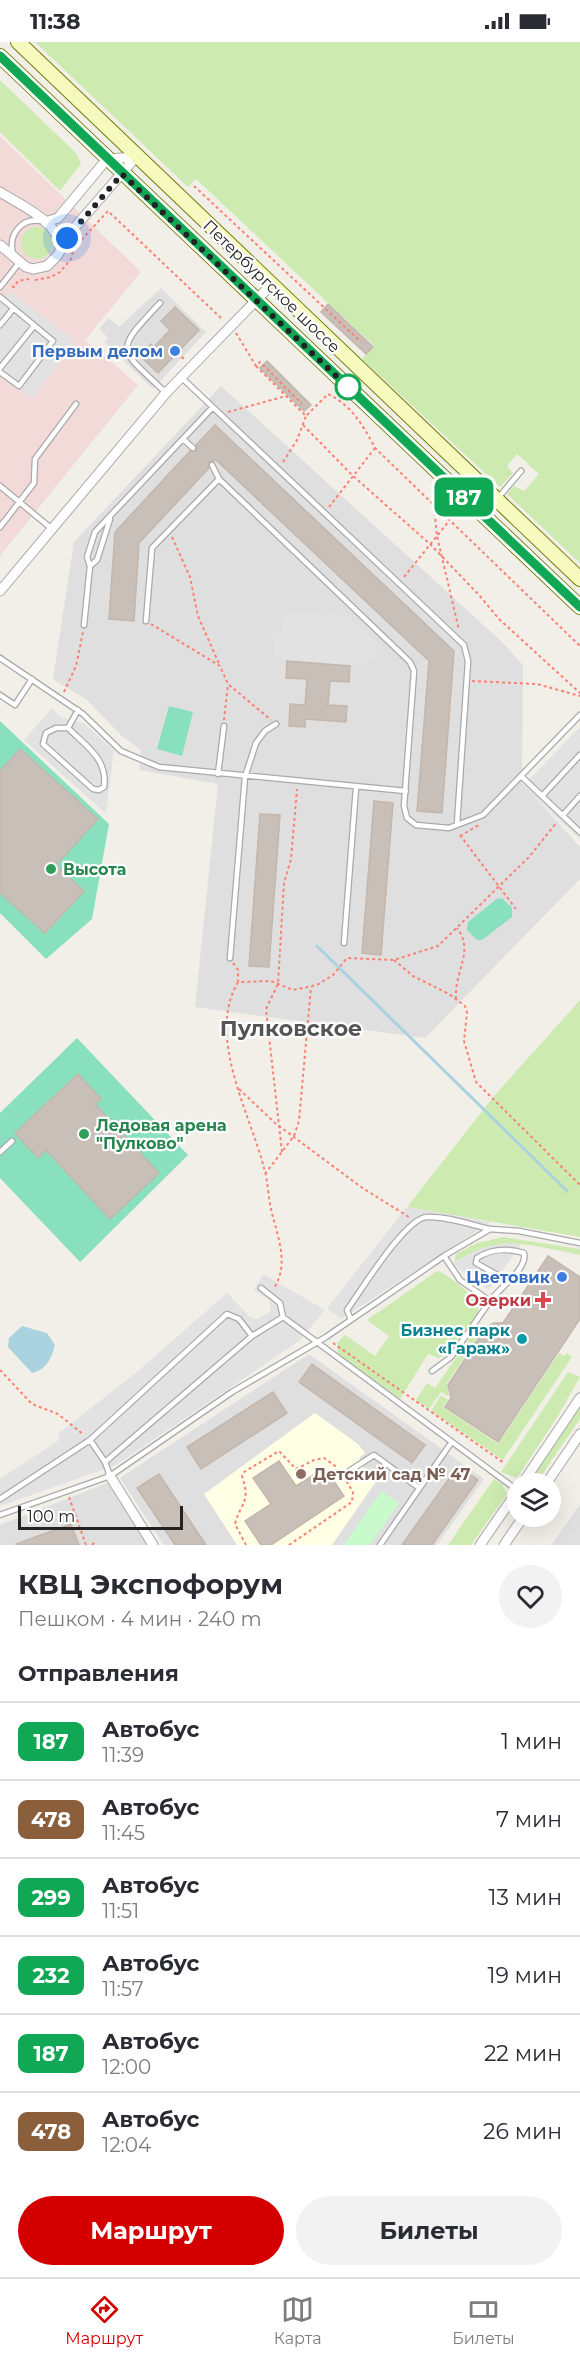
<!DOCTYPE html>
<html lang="ru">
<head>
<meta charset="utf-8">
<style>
	:root { --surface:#fff; --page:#f2f2f3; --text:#2b2b33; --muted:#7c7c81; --line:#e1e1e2; --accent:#d40000 }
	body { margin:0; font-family:Montserrat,sans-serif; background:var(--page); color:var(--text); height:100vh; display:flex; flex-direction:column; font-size:22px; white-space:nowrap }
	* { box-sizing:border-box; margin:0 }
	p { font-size:20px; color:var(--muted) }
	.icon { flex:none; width:33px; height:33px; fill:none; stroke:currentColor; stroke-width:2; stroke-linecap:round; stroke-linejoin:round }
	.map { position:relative; height:1503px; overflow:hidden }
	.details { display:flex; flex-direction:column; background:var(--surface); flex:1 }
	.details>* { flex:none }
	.badge { padding:0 12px; border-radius:9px; font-size:21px; line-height:39px }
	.tools { position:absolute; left:507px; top:1431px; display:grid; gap:12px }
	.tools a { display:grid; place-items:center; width:54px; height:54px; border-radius:50%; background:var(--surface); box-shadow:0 6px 24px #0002; font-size:30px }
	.scale { position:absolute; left:18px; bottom:15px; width:165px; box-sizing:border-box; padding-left:6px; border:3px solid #222; border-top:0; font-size:16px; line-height:21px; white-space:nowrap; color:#222; -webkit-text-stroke:4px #fff; paint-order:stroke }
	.you { position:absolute; width:30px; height:30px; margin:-15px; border:4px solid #fff; border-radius:50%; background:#1a73e8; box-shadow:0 0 0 9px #1a73e833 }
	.map>.badge { position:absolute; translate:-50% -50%; box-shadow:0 0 0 3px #fff }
	h2 { padding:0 18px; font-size:22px; line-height:54px }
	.round { display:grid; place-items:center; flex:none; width:63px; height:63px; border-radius:32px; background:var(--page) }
	.headline { display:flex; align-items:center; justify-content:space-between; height:102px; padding:0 18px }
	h1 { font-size:28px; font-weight:700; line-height:45px }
	.cta { display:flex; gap:12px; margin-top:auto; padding:12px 18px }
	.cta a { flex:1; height:69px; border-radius:36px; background:var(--accent); color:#fff; font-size:24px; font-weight:700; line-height:69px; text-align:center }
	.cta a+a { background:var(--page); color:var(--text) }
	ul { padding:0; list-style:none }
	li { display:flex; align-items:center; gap:18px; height:78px; padding:0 18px; border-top:2px solid var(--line) }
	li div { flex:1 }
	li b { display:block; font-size:22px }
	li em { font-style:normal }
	li .badge { min-width:66px; font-weight:700; text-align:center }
	.status { display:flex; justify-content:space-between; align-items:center; height:42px; padding:0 30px; background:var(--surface); direction:ltr }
	.status svg { height:16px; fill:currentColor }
	.dock { display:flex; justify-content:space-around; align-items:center; height:84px; border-top:2px solid var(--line); background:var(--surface); font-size:16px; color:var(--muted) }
	.dock a { display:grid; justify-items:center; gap:3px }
	.dock .current { color:var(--accent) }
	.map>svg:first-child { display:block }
</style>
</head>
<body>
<div class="status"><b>11:38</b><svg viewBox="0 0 49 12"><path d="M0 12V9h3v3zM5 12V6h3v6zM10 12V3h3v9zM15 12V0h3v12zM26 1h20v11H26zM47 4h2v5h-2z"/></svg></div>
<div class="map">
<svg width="580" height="1503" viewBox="0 0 580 1503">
	<rect width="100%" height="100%" fill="#f2efe9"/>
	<!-- residential -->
	<path fill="#e0dfdf" d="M161,246l45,44 -53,57 -49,-47 4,-4 -9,-10 10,-10 10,9z
		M221,344l280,255 22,24 -1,118 58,64v32l-155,159 -230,-31 23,-223 -79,-14 2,-20 -19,-14 -35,-36 -34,-21 21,-137z
		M309,1312l175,125 -47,66h-273l-44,-67z
		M110,1440l39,63h-149v-20z
		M580,1462v41h-29z"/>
	<!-- commercial -->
	<path fill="#f2dad9" d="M0,94l141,136 -56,68 53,45 -138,171z"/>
	<!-- education -->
	<path fill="#ffffe5" d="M315,1371l43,31 7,9 -6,5 4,9 14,13 -45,65h-95l-33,-51z"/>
	<!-- grass -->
	<path fill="#cdebb0" d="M35,0h545v521l-73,-69 7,-8 10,5 15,-17 -22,-20 -10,12 6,7 -13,14 -138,-128 12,-13 -178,-167 -8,8z
		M0,38l77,74 4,10 -21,27 -60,-59z
		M21 201a16 16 0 1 1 32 0a16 16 0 1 1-32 0Z
		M580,958v237l-173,-30 87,-111z
		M504,1195l76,12v6c-49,-10 -81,-22 -126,8l2,-9 21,-11z
		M437,1229c6,0 37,24 40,31 2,4 1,5 1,10l-26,39 -13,7 -11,-4 -28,45 -62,-45 -1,-11 8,-8 30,21 14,-20 -22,-16z
		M481,1284l4,1 -38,56 2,14 -8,-5 -12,17 -13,-9 11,-17 8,5 41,-59z
		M559,1311l5,3 3,-3 5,4 -69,103 -72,-49 10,-16 7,5 -5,7 55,37z
		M568,1330l12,5 -24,42 -39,59 -16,-6z
		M580,1363v14l-44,64 -10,1z
		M494,1437l8,5 5,10 -36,51h-23z"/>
	<!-- park -->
	<path fill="#c8facc" d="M381,1449l18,12 -29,42h-26z"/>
	<!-- pitch -->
	<path fill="#88e0be" d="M169,664l24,6 -11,44 -25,-7z
		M0,679l109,103 -17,95 -46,40 -46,-46z
		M498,856l5,1 9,9v9l-30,23h-5l-10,-10 1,-8z
		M77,996l111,117 -108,107 -80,-84v-65z"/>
	<!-- parking -->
	<path fill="#e2e2e2" d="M10,250l65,49 -43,58 -32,-24v-71z
		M291,570l56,4 37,32 -10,4 -8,13 -91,-6 -2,-26 11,-1 -3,-13z
		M52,666l9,9 24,7 29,26 -8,64 -82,-74z
		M580,685v112l-57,-53z
		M407,1165l84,15 -150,97 -14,-11z
		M505,1201l16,1 -32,46 -32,-22 -3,-5 25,-14z
		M263,1232l62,36 -26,31 -183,124 -116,41v-27l58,-38 1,-8 79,-62 89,-78 24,25 6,1 13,-7v-11l-16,-11z"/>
	<!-- water -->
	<path fill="#aad3df" d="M22,1284l25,7 8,12c-4,14 -8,24 -23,28l-24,-26 1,-9z"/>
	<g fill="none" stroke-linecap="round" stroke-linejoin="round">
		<!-- stream -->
		<path stroke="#aad3df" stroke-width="3" d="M317,904l250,245"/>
	</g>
	<!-- building -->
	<path fill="#c7bfb8" stroke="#c4b6ab" stroke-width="1.5" d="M328,262l45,43 -7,7 -45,-42z
		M175,265l24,23 -41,43 -18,-17 11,-12 3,3 16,-17 -9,-9z
		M267,319l44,44 -7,6 -44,-43z
		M215,383l239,226 -12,162 -25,-2 12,-150 -213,-201 -7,2v6l-70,75 -5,78 -25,-2 6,-87 75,-81h6v-6z
		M287,619l63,5 -1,16 -19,-1 -2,24 19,1 -1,16 -41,-3v8l-16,-1 1,-22 15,1 2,-26 -21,-1z
		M20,707l78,70 -42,46 28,26 -39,42 -45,-40v-122z
		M374,759l19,2 -12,152 -19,-2z
		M260,772l20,1 -11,152 -20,-1z
		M78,1032l23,25 -6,5 64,69 -49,46 -64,-69 -8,8 -23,-25z
		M548,1214l32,21v42l-82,123 -53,-35 6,-9 -3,-13 38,-58 8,-4h9z
		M312,1322l113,81 -13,18 -113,-81z
		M273,1350l14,21 -86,56 -14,-22z
		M279,1419l17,25 29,-18 19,28 -73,49h-10l-16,-24 26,-17 -18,-26z
		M458,1424l20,14 -46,65h-30z
		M159,1432l47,71h-31l-38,-57z
		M71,1482l8,21h-63v-1z"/>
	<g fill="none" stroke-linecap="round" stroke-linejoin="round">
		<!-- lane casing -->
		<g stroke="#a9a9a9" stroke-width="7">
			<path id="lane" d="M13,212c-5,-19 8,-37 29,-33
				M0,245l19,-24
				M0,255l53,44 -34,45 -19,-14
				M160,261c-47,50 -42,44 6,90
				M0,283l13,-16
				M0,326l34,-42
				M181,335l283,268 4,16 -11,163
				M184,398l9,8
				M212,423l7,14
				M0,444l52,43
				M498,456l23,-27
				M0,485l34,-44 1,-24 41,-55
				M90,524l-3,-9 8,-25 117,-124
				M146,579l6,-73 67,-69 191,183 4,9 -10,135 3,12 9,7 33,3 34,-13 97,-100
				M84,583l6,-59 7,-6 13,-41
				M0,616l83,56 38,37 38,16 247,24
				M0,653l15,10 17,-26
				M68,686c18,18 40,31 36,59l-5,3 -6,-1 -50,-45 3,-11 10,-5h12l10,-18
				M218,732l6,-48
				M521,734l59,56
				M542,754l38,-41
				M563,773l17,-19
				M344,901l12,-155
				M230,916l15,-181 11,-34 9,-12 11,-7
				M0,1110l12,-11
				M444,1214l16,24 30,21c9,-13 38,-32 34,-48 -17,-5 -32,-5 -47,5l-1,5 32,18
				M261,1246l19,15 3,14
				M351,1278l-4,-10c13,-18 59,-93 80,-93 20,-1 44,8 63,12
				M432,1329l19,-14 39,-56
				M105,1420l-15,-22 137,-126 12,5 13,17
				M343,1433l31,-20 45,33
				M110,1434l-5,-14 147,-126 31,-19 234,173
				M0,1457l90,-59
				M0,1473l110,-39 122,-84 94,-55 118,-81 46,-27 29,2 61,12
				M380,1503l71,-102"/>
		</g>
		<!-- street casing -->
		<g stroke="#a9a9a9" stroke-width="11">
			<path id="street" d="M0,150c20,13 61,30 60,57
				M45,180l13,-4 49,-59 29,-2
				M0,203l26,22 7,2 14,-3 10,-10 18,-29 61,-70
				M0,549l166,-198 105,-108
				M110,1434l43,69
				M522,1442l58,-86
				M546,1442l34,-50
				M480,1503l38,-55
				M504,1503l20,-29"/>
		</g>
		<!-- secondary casing -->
		<g stroke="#707d05" stroke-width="16">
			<path id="secondary" d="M18,0l562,537
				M0,14l580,551"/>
		</g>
		<!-- path -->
		<path stroke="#fa8072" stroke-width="2" stroke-dasharray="3 3" stroke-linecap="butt" d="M194,144l167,156
			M35,238l16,-3 9,-5 11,-13 3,-11 34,-37 115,109
			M12,244l2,1 4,-6 11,-2
			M236,291l20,33 4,-4 42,42
			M177,311l7,6
			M256,324l50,50 22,-22c23,11 35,31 47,54l205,198
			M228,370l58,-16
			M303,383l50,51 77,68 49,51 20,24 81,74
			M283,420l14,-22 9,-24
			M329,465l46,-59
			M434,465l3,29 22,94
			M172,495l18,40 8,39 22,50
			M404,535l45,-56
			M151,582l69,42 8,18 43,36
			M472,639l65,3 43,12
			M64,650l12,-26 7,-34
			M224,678l4,-36
			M460,793l56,74
			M460,794l19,-11
			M394,918l19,16 36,18 16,12 2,7 -3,28 12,41 104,103
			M233,921l5,7v12l33,-1 22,9 24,-5 16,-10 14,-17 47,2 44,-14 91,-89 28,-35
			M238,940c-32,54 12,131 26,186 4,13 4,28 7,41 6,27 19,54 3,79
			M456,957c-2,-28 19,-48 1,-71
			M239,1047l36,34 86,64 48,30
			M282,1110l-16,-143 12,-25 6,-101 7,-24 6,-70
			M265,1132l29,-38 5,-15 12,-134
			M333,1301l171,120
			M0,1328l32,34 26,10 26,21
			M69,1455l17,48
			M92,1503l3,-3
			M246,1503l-11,-21c6,-23 16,-20 7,-48l2,-4 35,-21 17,18 18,-9 10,-2 14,10
			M289,1503l63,-43 1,-10 -7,-12"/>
		<!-- lane -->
		<use href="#lane" stroke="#fff" stroke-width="4.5"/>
		<!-- street -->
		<use href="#street" stroke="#fff" stroke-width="9"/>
		<!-- secondary -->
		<use href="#secondary" stroke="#f7fabf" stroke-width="14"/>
	</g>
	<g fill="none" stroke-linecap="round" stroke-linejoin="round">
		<!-- line casing -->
		<g stroke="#fff" stroke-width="14">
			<path id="line" d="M0,14l580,551"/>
		</g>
		<!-- line -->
		<use href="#line" stroke="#10a855" stroke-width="9"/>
		<!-- walk -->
		<path stroke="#222" stroke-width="6" stroke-dasharray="0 10.8" d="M67,196l55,-64 226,213"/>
	</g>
	<!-- markers -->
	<g fill="#3f7fe0" stroke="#fff" stroke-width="2">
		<circle cx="175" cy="309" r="6"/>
		<circle cx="562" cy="1235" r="6"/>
	</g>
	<circle fill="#fff" stroke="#10a855" stroke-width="3" cx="348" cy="345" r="12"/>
	<g fill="#2e9e5b" stroke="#fff" stroke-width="2">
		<circle cx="51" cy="827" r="6"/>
		<circle cx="84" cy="1092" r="6"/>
	</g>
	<path fill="#e0444e" stroke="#fff" stroke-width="2" d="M540 1249h6v6h6v6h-6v6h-6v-6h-6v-6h6z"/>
	<circle fill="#0f9aa8" stroke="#fff" stroke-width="2" cx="522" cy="1297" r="6"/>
	<circle fill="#8d6e63" stroke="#fff" stroke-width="2" cx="301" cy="1432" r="6"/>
	<g text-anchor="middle" stroke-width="4.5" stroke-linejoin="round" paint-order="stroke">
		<!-- street labels -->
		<g font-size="16" fill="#222" stroke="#fff">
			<text transform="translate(272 244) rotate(44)" y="6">Петербургское шоссе</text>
		</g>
		<!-- shop labels -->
		<g font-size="16" font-weight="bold" fill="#366cbe" stroke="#fff" text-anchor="end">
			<text x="163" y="315">Первым делом</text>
			<text x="550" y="1241">Цветовик</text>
		</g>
		<!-- leisure labels -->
		<g font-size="16" font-weight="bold" fill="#27864d" stroke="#fff" text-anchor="start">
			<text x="63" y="833">Высота</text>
			<text x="96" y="1089">Ледовая арена<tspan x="96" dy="18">"Пулково"</tspan></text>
		</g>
		<!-- health labels -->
		<g font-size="16" font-weight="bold" fill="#be3a42" stroke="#fff" text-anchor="end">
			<text x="531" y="1264">Озерки</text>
		</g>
		<!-- culture labels -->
		<g font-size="16" font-weight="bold" fill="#0d838f" stroke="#fff" text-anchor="end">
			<text x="510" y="1294">Бизнес парк<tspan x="510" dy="18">«Гараж»</tspan></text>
		</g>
		<!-- education labels -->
		<g font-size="16" font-weight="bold" fill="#785e54" stroke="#fff" text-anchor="start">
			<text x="313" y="1438">Детский сад № 47</text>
		</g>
		<!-- district labels -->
		<g font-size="22" font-weight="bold" fill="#555" stroke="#fff">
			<text x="291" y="994">Пулковское</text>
		</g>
	</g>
</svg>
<div class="tools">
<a><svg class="icon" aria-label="layers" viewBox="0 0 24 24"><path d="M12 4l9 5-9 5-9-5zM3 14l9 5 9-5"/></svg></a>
</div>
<div class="scale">100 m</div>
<div class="you" style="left:67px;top:196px"></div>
<b class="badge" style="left:464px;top:455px;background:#10a855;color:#fff">187</b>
</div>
<section class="details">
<div class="headline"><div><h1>КВЦ Экспофорум</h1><p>Пешком · 4 мин · 240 m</p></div><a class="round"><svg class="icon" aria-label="heart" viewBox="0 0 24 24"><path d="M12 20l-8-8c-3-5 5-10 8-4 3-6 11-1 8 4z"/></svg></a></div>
<h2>Отправления</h2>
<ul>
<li><span class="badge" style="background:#10a855;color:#fff">187</span><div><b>Автобус</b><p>11:39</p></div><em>1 мин</em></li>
<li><span class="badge" style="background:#8b5e3c;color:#fff">478</span><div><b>Автобус</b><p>11:45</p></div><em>7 мин</em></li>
<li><span class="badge" style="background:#10a855;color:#fff">299</span><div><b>Автобус</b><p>11:51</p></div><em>13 мин</em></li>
<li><span class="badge" style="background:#10a855;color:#fff">232</span><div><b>Автобус</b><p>11:57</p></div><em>19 мин</em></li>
<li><span class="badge" style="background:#10a855;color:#fff">187</span><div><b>Автобус</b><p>12:00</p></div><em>22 мин</em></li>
<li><span class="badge" style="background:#8b5e3c;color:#fff">478</span><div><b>Автобус</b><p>12:04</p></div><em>26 мин</em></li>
</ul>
<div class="cta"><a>Маршрут</a><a>Билеты</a></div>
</section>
<nav class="dock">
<a class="current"><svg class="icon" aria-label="directions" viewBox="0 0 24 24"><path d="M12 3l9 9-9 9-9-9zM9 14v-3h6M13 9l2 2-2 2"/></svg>Маршрут</a>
<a><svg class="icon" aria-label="map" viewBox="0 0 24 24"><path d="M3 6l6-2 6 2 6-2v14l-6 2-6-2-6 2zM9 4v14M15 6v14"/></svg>Карта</a>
<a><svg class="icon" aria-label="tickets" viewBox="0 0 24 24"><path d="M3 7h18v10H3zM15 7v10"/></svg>Билеты</a>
</nav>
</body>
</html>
